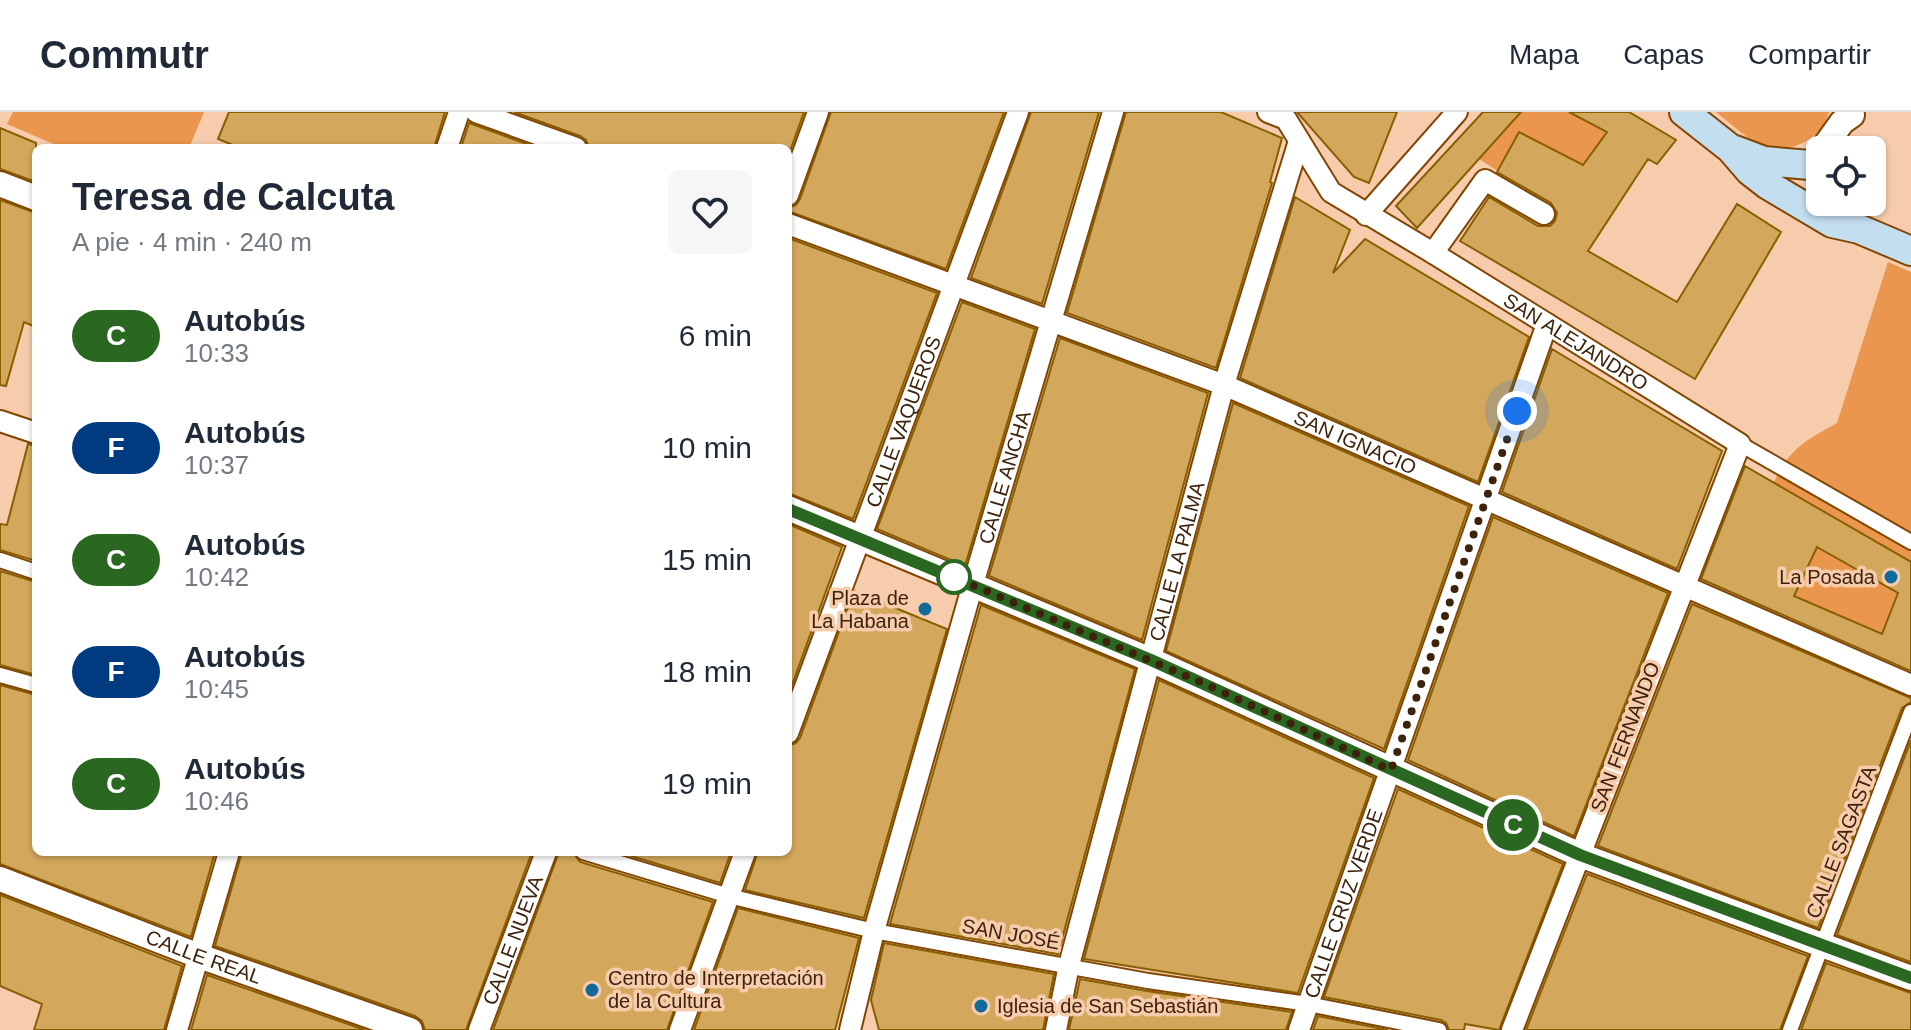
<!DOCTYPE html>
<html lang="es">
<head>
<meta charset="utf-8">
<style>
	:root { --surface:#fff; --page:#f6f6f7; --text:#1f2937; --muted:#747a83; --line:#e0e1e3 }
	body { margin:0; font-family:Arial,sans-serif; background:var(--page); color:var(--text); height:100vh; display:flex; flex-direction:column; font-size:30px; white-space:nowrap }
	* { box-sizing:border-box; margin:0 }
	p { font-size:26px; color:var(--muted) }
	.icon { flex:none; width:44px; height:44px; fill:none; stroke:currentColor; stroke-width:2; stroke-linecap:round; stroke-linejoin:round }
	.map { position:relative; flex:1; overflow:hidden }
	.sheet { position:absolute; left:32px; top:32px; width:760px; height:712px; display:flex; flex-direction:column; background:var(--surface); border-radius:12px; box-shadow:0 2px 6px #0004 }
	.sheet>* { flex:none }
	.badge { padding:0 16px; border-radius:26px; font-size:28px; line-height:52px }
	.buttons { position:absolute; left:1806px; top:24px; display:grid; gap:16px }
	.buttons a { display:grid; place-items:center; width:80px; height:80px; border-radius:12px; background:var(--surface); box-shadow:0 2px 6px #0004; font-size:40px }
	.you { position:absolute; width:40px; height:40px; margin:-20px; border:6px solid #fff; border-radius:50%; background:#1a73e8; box-shadow:0 0 0 12px #1a73e833 }
	.map>.badge { position:absolute; translate:-50% -50%; box-shadow:0 0 0 4px #fff }
	.round { display:grid; place-items:center; flex:none; width:84px; height:84px; border-radius:12px; background:var(--page) }
	.headline { display:flex; align-items:center; justify-content:space-between; height:136px; padding:0 40px }
	h1 { font-size:38px; font-weight:700; line-height:60px }
	ul { padding:0; list-style:none }
	li { display:flex; align-items:center; gap:24px; height:112px; padding:0 40px }
	li div { flex:1 }
	li b { display:block; font-size:30px }
	li em { font-style:normal }
	li .badge { min-width:88px; font-weight:700; text-align:center }
	header { display:flex; align-items:center; gap:48px; box-sizing:border-box; height:112px; padding:0 40px; background:var(--surface); border-bottom:2px solid var(--line) }
	header strong { font-size:38px }
	nav { display:flex; gap:44px; margin-inline-start:auto; font-size:28px }
	.map>svg:first-child { display:block }
</style>
</head>
<body>
<header>
<strong>Commutr</strong>
<nav><a>Mapa</a><a>Capas</a><a>Compartir</a></nav>
</header>
<div class="map">
<svg width="1911" height="918" viewBox="0 0 1911 918">
	<rect width="100%" height="100%" fill="#f6ccac"/>
	<!-- green -->
	<path fill="#ea964e" d="M13,0h191l-15,36h-126l-56,-24z
		M1521,0h76l-7,11 17,9 -24,33 -53,-28 -32,34 -19,-12z
		M1716,0h113c-9,30 -43,45 -72,31 -15,-8 -28,-21 -41,-31z
		M1888,150l23,10v399l-138,-63 54,-94 -53,-32c16,-34 31,-41 63,-59z"/>
	<!-- building -->
	<path fill="#d4a85c" stroke="#875f00" stroke-width="2" fill-rule="evenodd" d="M229,0h216l-11,36h-194l-22,-9z
		M514,0h290l-16,45v-9h-199l-3,-8 -6,-4z
		M831,0h173l-58,157 -158,-58v-3l8,-3 4,-6z
		M1031,0h68l-57,192 -71,-26z
		M1126,0h95l61,26 -12,44 2,1 -56,185 -149,-55z
		M1297,0h100l-28,71 -15,-6z
		M1483,0h38l-104,116 -21,-22z
		M1569,0h60l47,28 -19,24 -9,-5 -60,92 89,51 60,-98 44,28 -86,147 -235,-138 29,-44 49,29h12l5,-5 2,-8 -6,-10 -54,-31 22,-40 64,33 24,-33z
		M469,11l3,1 66,24h-77z
		M0,16l36,15v39l-36,-13z
		M1295,85l55,33 -17,43 32,-34 164,98 -51,145 -238,-104z
		M0,88l36,13v114l-12,-5 -18,64 -6,-1z
		M788,126l149,55 -84,226 -65,-26z
		M962,190l73,27 -70,237 -88,-37z
		M1060,226l148,55 -66,247 -153,-64z
		M1552,237l170,102 -45,118 -175,-77z
		M1233,291l236,103 -85,243 -218,-98z
		M28,332l8,2v115l-36,-11v-26l7,1z
		M1745,354l166,96v109l-210,-92zM1817,435l81,46 -16,41 -88,-38z
		M1493,405l175,76 -94,243 -166,-76z
		M788,412l54,23 -54,149z
		M0,459l36,11v93l-36,-10z
		M854,479l93,38 -83,289 -119,-28 13,-38h30v-106l8,-3 4,-5z
		M1692,492l219,94v4l-9,6 -84,220 -220,-82z
		M981,493l154,64 -77,285 -168,-30z
		M1159,568l215,98 -76,215 -214,-34z
		M0,573l36,10v157h179l-24,85 -191,-73z
		M1911,628v222l-74,-27z
		M1398,677l165,75 -64,166 -34,-6 -1,6h-15l-3,-7 -5,-3 -117,-23z
		M242,740h290l-66,178h-41l-3,-9 -7,-5 -200,-70z
		M559,740h14l7,10 133,40 -46,128h-174z
		M618,740h113l-11,31z
		M1587,762l221,82 -28,74h-254z
		M0,783l182,71 -18,64h-130l8,-26 -42,-18z
		M738,796l121,30 -24,92h-141z
		M884,831l170,31 -11,56h-164l-8,-30z
		M1826,851l85,30v37h-110z
		M207,863l158,55h-174z
		M1080,867l67,12 145,21 -6,18h-217z
		M1318,904l70,14h-75z"/>
	<g fill="none" stroke-linecap="round" stroke-linejoin="round">
		<!-- pedestrian casing -->
		<g stroke="#824601" stroke-width="18">
			<path id="pedestrian" d="M1740,332l171,98
				M0,448l36,12
				M0,563l36,10
				M583,740l146,44 145,35 274,50 160,23 131,26
				M1790,918l121,-318"/>
		</g>
		<!-- minor casing -->
		<g stroke="#824601" stroke-width="24">
			<g id="minor">
				<path d="M476,0l100,36"/>
				<path id="s1" d="M1268,0l18,7 45,73 102,61 307,191 -228,586"/>
				<path d="M447,36l12,-36"/>
				<path d="M788,83l30,-83"/>
				<path d="M1366,103l91,-103"/>
				<path id="s2" d="M788,112l436,161 687,300"/>
				<path d="M1433,141l52,-73 59,34"/>
				<path d="M0,309l36,12"/>
				<path id="s3" d="M788,621l230,-621"/>
				<path d="M177,918l52,-178"/>
				<path id="s4" d="M479,918l67,-178"/>
				<path d="M680,918l65,-178"/>
				<path id="s5" d="M850,918l24,-99 99,-347 140,-472"/>
				<path id="s6" d="M1056,918l13,-65 155,-580 75,-244"/>
				<path id="s7" d="M1299,918l248,-706"/>
			</g>
		</g>
		<!-- tertiary casing -->
		<g stroke="#824601" stroke-width="28">
			<g id="tertiary">
				<path d="M1822,38l20,-28 10,-7"/>
				<path d="M0,72l36,14"/>
				<path d="M788,396l363,152 429,195 331,123"/>
				<path id="s8" d="M0,767l199,77 211,74"/>
			</g>
		</g>
		<!-- secondary casing -->
		<g stroke="#824601" stroke-width="32">
			<path id="secondary" d="M1684,0l47,37 19,22 18,14 64,38 27,6 52,22
				M1735,38l29,11 46,4 10,6"/>
		</g>
		<!-- pedestrian -->
		<use href="#pedestrian" stroke="#fff" stroke-width="14"/>
		<!-- minor -->
		<use href="#minor" stroke="#fff" stroke-width="20"/>
		<!-- tertiary -->
		<use href="#tertiary" stroke="#fff" stroke-width="24"/>
		<!-- secondary -->
		<use href="#secondary" stroke="#c3deef" stroke-width="28"/>
	</g>
	<g fill="none" stroke-linecap="round" stroke-linejoin="round">
		<!-- line casing -->
		<g stroke="#fff" stroke-width="18">
			<path id="line" d="M788,397l363,151 429,195 331,123"/>
		</g>
		<!-- line -->
		<use href="#line" stroke="#2a6822" stroke-width="12"/>
		<!-- walk -->
		<path stroke="#3e230c" stroke-width="8" stroke-dasharray="0 14.4" d="M954,465l-10,-4 261,111 186,86 126,-359"/>
	</g>
	<!-- markers -->
	<circle fill="#fff" stroke="#2a6822" stroke-width="4" cx="954" cy="465" r="16"/>
	<g fill="#106a9a" stroke="#f6ccac" stroke-width="3">
		<circle cx="1891" cy="465" r="8"/>
		<circle cx="925" cy="497" r="8"/>
		<circle cx="592" cy="878" r="8"/>
		<circle cx="981" cy="894" r="8"/>
	</g>
	<g text-anchor="middle" stroke-width="7" stroke-linejoin="round" paint-order="stroke">
		<!-- street labels -->
		<g font-size="20" fill="#3e230c" stroke="#f6ccac">
			<text dy="7" stroke="none"><textPath href="#s1" startOffset="392">SAN ALEJANDRO</textPath></text>
			<text dy="7" stroke="none"><textPath href="#s3" startOffset="332">CALLE VAQUEROS</textPath></text>
			<text dy="7" stroke="none"><textPath href="#s2" startOffset="608">SAN IGNACIO</textPath></text>
			<text dy="7" stroke="none"><textPath href="#s5" startOffset="574">CALLE ANCHA</textPath></text>
			<text dy="7" stroke="none"><textPath href="#s6" startOffset="484">CALLE LA PALMA</textPath></text>
			<text transform="translate(1625 625) rotate(-69)" y="7">SAN FERNANDO</text>
			<text transform="translate(1841 730) rotate(-69)" y="7">CALLE SAGASTA</text>
			<text dy="7" stroke="none"><textPath href="#s7" startOffset="134">CALLE CRUZ VERDE</textPath></text>
			<text transform="translate(1011 822) rotate(10)" y="7">SAN JOSÉ</text>
			<text dy="7" stroke="none"><textPath href="#s4" startOffset="96">CALLE NUEVA</textPath></text>
			<text dy="7" stroke="none"><textPath href="#s8" startOffset="218">CALLE REAL</textPath></text>
		</g>
		<!-- poi labels -->
		<g font-size="20" fill="#3e230c" stroke="#f6ccac" text-anchor="end">
			<text x="1875" y="472">La Posada</text>
			<text x="909" y="493">Plaza de<tspan x="909" dy="23">La Habana</tspan></text>
			<text x="608" y="873" text-anchor="start">Centro de Interpretación<tspan x="608" dy="23">de la Cultura</tspan></text>
			<text x="997" y="901" text-anchor="start">Iglesia de San Sebastián</text>
		</g>
	</g>
</svg>
<div class="buttons">
<a><svg class="icon" aria-label="locate" viewBox="0 0 24 24"><circle cx="12" cy="12" r="6"/><path d="M12 2v4M12 18v4M2 12h4M18 12h4"/></svg></a>
</div>
<div class="you" style="left:1517px;top:299px"></div>
<b class="badge" style="left:1513px;top:713px;background:#2a6822;color:#fff">C</b>
<section class="sheet">
<div class="headline"><div><h1>Teresa de Calcuta</h1><p>A pie · 4 min · 240 m</p></div><a class="round"><svg class="icon" aria-label="heart" viewBox="0 0 24 24"><path d="M12 20l-8-8c-3-5 5-10 8-4 3-6 11-1 8 4z"/></svg></a></div>
<ul>
<li><span class="badge" style="background:#2a6822;color:#fff">C</span><div><b>Autobús</b><p>10:33</p></div><em>6 min</em></li>
<li><span class="badge" style="background:#003b80;color:#fff">F</span><div><b>Autobús</b><p>10:37</p></div><em>10 min</em></li>
<li><span class="badge" style="background:#2a6822;color:#fff">C</span><div><b>Autobús</b><p>10:42</p></div><em>15 min</em></li>
<li><span class="badge" style="background:#003b80;color:#fff">F</span><div><b>Autobús</b><p>10:45</p></div><em>18 min</em></li>
<li><span class="badge" style="background:#2a6822;color:#fff">C</span><div><b>Autobús</b><p>10:46</p></div><em>19 min</em></li>
</ul>
</section>
</div>
</body>
</html>
